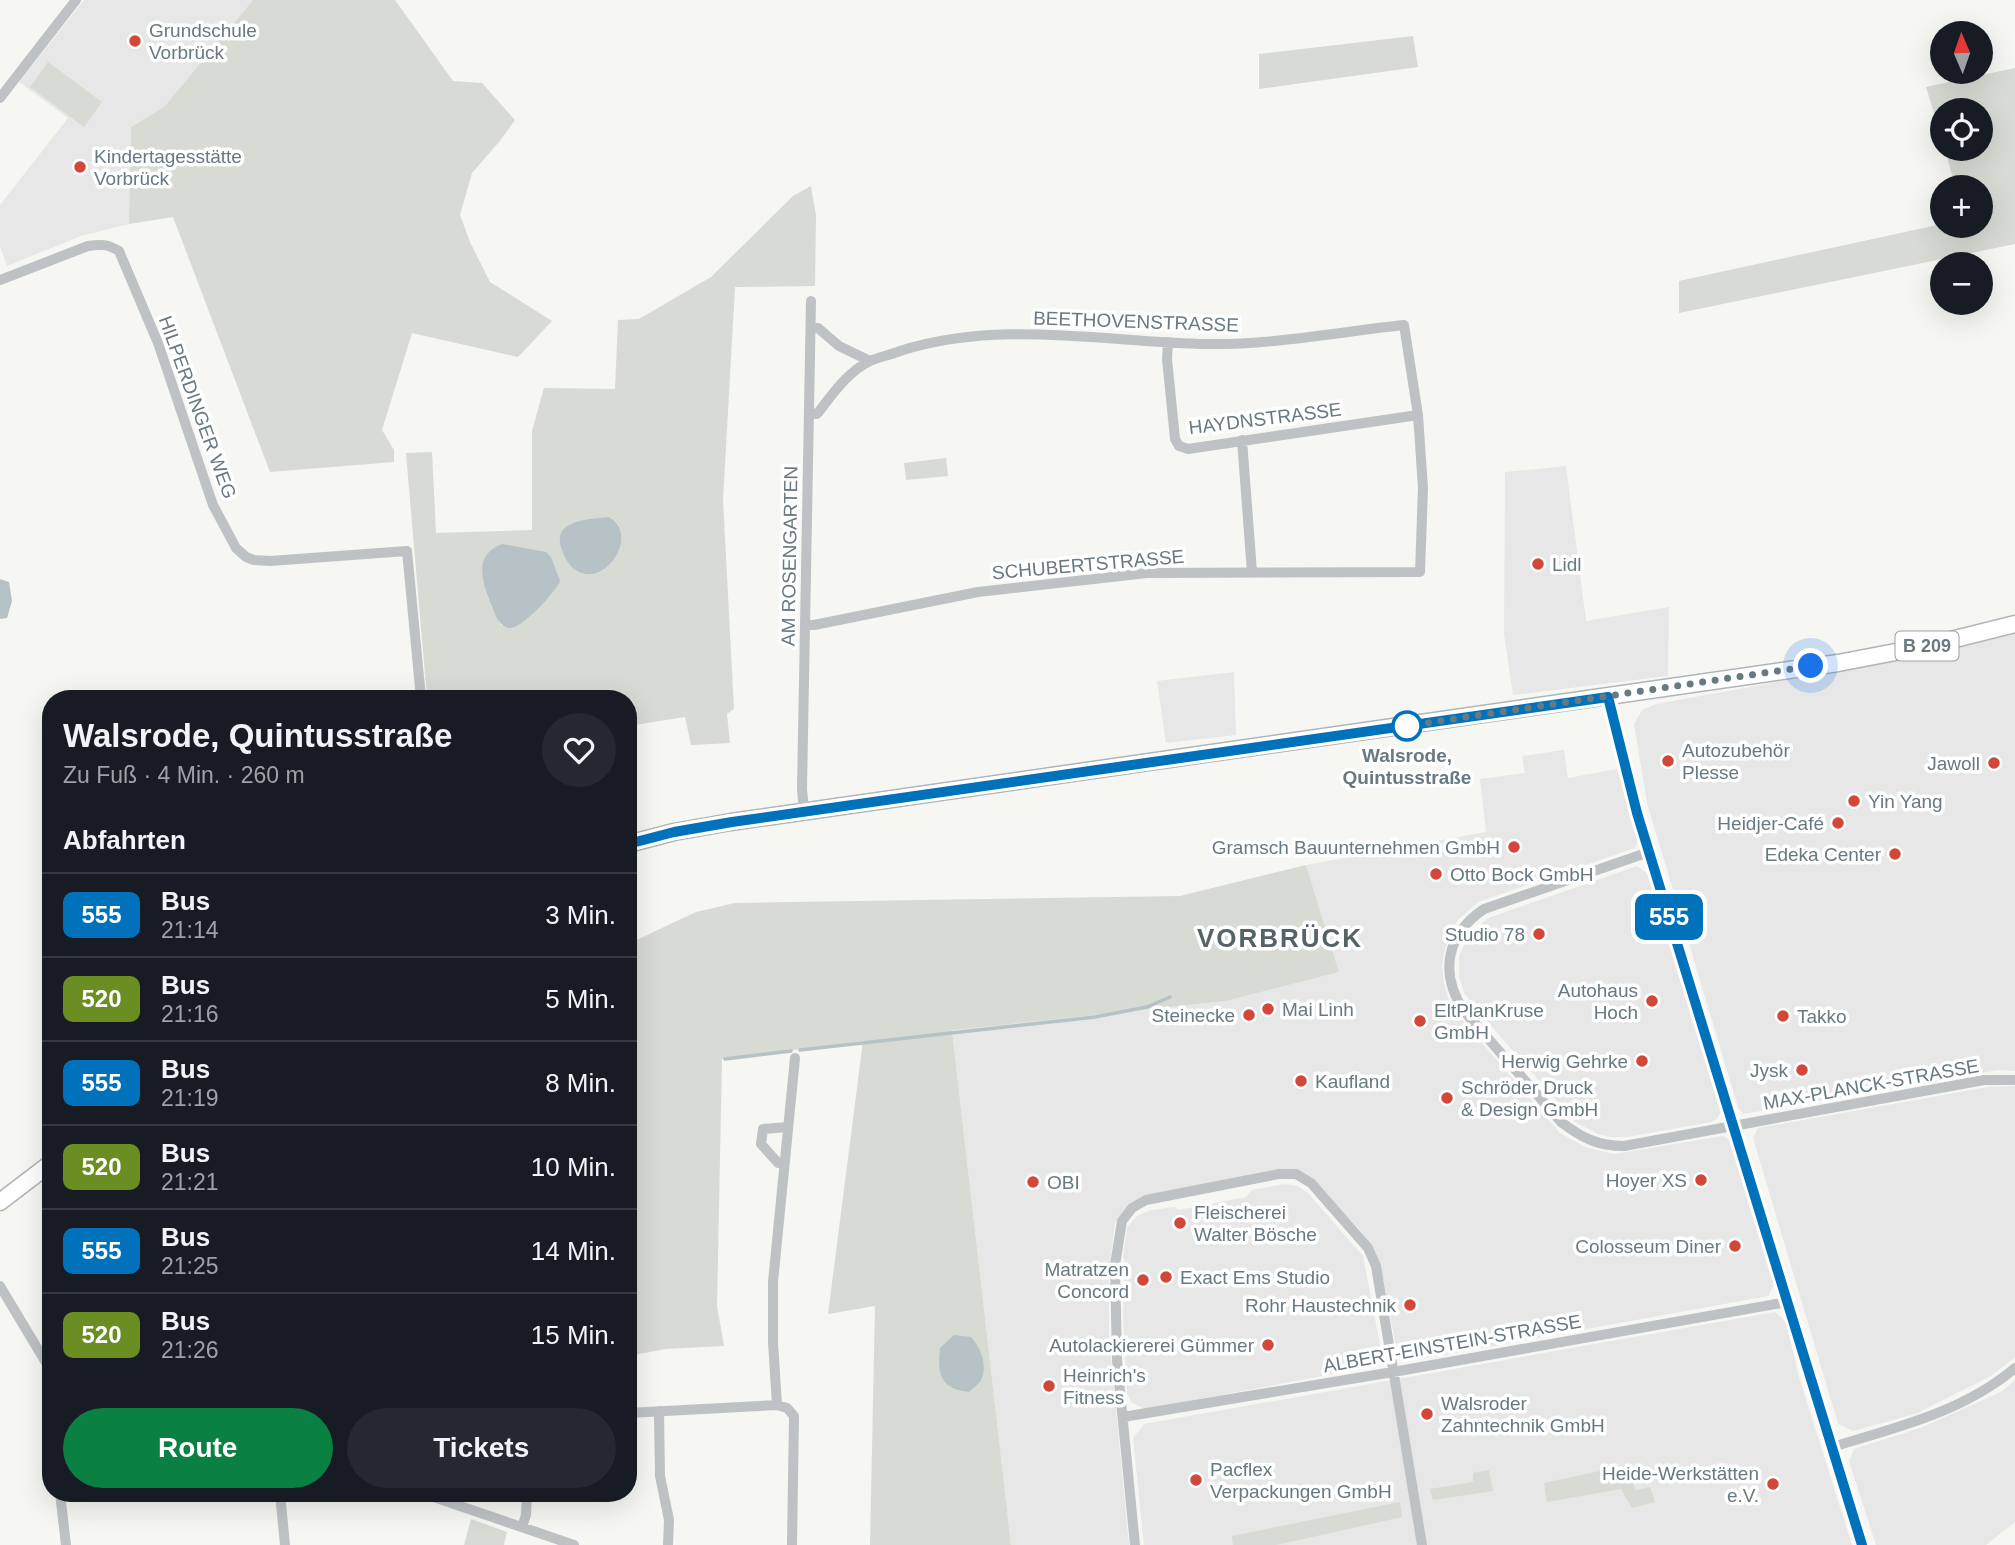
<!DOCTYPE html>
<html lang="de">
<head>
<meta charset="utf-8">
<style>
	:root { --surface:#171b24; --page:#242831; --text:#f1f3f6; --muted:#9ea1a6; --line:#363941; --accent:#0b8043 }
	body { margin:0; font-family:Arial,sans-serif; background:var(--page); color:var(--text); height:100vh; display:flex; flex-direction:column; font-size:26px; white-space:nowrap }
	* { box-sizing:border-box; margin:0 }
	p { font-size:23px; color:var(--muted) }
	.icon { flex:none; width:38px; height:38px; fill:none; stroke:currentColor; stroke-width:2; stroke-linecap:round; stroke-linejoin:round }
	.map { position:relative; flex:1; overflow:hidden }
	.panel { position:absolute; left:42px; top:690px; width:595px; height:812px; display:flex; flex-direction:column; background:var(--surface); border-radius:28px; box-shadow:0 7px 28px #0002 }
	.panel>* { flex:none }
	.badge { padding:0 14px; border-radius:10px; font-size:24px; line-height:46px }
	.needle { width:46px; rotate:358deg }
	.tools { position:absolute; left:1930px; top:21px; display:grid; gap:14px }
	.tools a { display:grid; place-items:center; width:63px; height:63px; border-radius:50%; background:var(--surface); box-shadow:0 7px 28px #0002; font-size:35px }
	.you { position:absolute; width:35px; height:35px; margin:-18px; border:5px solid #fff; border-radius:50%; background:#1a73e8; box-shadow:0 0 0 10px #1a73e833 }
	.map>.badge { position:absolute; translate:-50% -50%; box-shadow:0 0 0 4px #fff }
	h2 { padding:0 21px; font-size:26px; line-height:63px }
	.round { display:grid; place-items:center; flex:none; width:74px; height:74px; border-radius:37px; background:var(--page) }
	.headline { display:flex; align-items:center; justify-content:space-between; height:119px; padding:0 21px }
	h1 { font-size:33px; font-weight:800; line-height:52px }
	.cta { display:flex; gap:14px; margin-top:auto; padding:14px 21px }
	.cta a { flex:1; height:80px; border-radius:42px; background:var(--accent); color:#fff; font-size:28px; font-weight:800; line-height:80px; text-align:center }
	.cta a+a { background:var(--page); color:var(--text) }
	ul { padding:0; list-style:none }
	li { display:flex; align-items:center; gap:21px; height:84px; padding:0 21px; border-top:2px solid var(--line) }
	li div { flex:1 }
	li b { display:block; font-size:26px }
	li em { font-style:normal }
	li .badge { min-width:77px; font-weight:700; text-align:center }
	.map>svg:first-child { display:block }
</style>
</head>
<body>
<div class="map">
<svg width="2015" height="1545" viewBox="0 0 2015 1545">
	<rect width="100%" height="100%" fill="#f6f6f3"/>
	<!-- built -->
	<path fill="#e7e7e7" d="M84,0h169l-89,107 -33,20 -2,97 -48,12 -74,30 -7,-20v-41l68,-87 -49,-36z
		M1566,466l20,155 83,-14 -1,69 -155,19 -9,-61 1,-162z
		M2015,632v439l-16,-1 -256,44 -5,-7 -91,-304 -13,-79 8,-14 14,-6 281,-51z
		M1234,672l2,63 -70,8 -9,-62z
		M1564,750l4,28 49,-9 22,69 -4,10 -157,54 -21,19 -12,27 -3,17 2,19 5,16 7,13 104,120 25,14 29,7 109,-18 10,5 41,144 -6,11 -351,64 -14,-4 -8,-14 -13,-70 -8,-23 -15,-20 -46,-46 -15,-10 -172,34 -11,16 -6,47v67l20,208h-118l-59,-516 274,-28 113,-29 -33,-107 180,-33 -6,-53 45,-6 -3,-17z
		M1637,866l11,8 73,237 -4,8 -6,3 -84,15h-16l-13,-3 -23,-12 -101,-116 -10,-13 -5,-17v-19l9,-22 20,-17z
		M2015,1086v271l-24,19 -76,38 -62,17 -15,-7 -85,-286 5,-10 230,-41z
		M1285,1184l12,2 10,6 56,64 18,94 -10,17 -226,42 -13,-6 -5,-10 -4,-77 2,-53 -2,-6 4,-29 10,-12 14,-6 24,-3 3,3 68,-13 6,-7z
		M1775,1312l11,10 13,55 53,168h-708l-11,-107 11,-14z
		M2015,1380v142l-29,23h-110l-27,-84 5,-12 66,-21 81,-36z"/>
	<!-- green -->
	<path fill="#d7dbd3" fill-rule="evenodd" d="M253,0h142l58,81 29,2 33,37 -16,22 -27,31 -12,42 10,27 20,40 62,39 -34,36 -106,-24 -30,97 12,20v12l-124,10 -97,-255 -44,7 2,-97 33,-20z
		M1413,36l5,31 -159,22v-35z
		M48,62l54,40 -18,25 -54,-40z
		M2015,68v176l-336,69v-32l263,-57 39,2v-39h-26l-10,-38h36v-39h-39v30l-16,-53z
		M811,186l5,30 -1,70 -80,1 -12,213 11,209 -7,5 3,29 -39,2 -6,-28 -57,9v-28h-201l-21,-245 26,-1 4,81 96,-3v-99l12,-43 71,1 3,-69 21,-1 72,-42 82,-81zM609,517c15,8 14,21 9,36l-26,-34zM502,544v82l-5,-7c-8,-25 -31,-62 5,-75z
		M946,458l2,18 -42,4 -2,-17z
		M1306,865l33,107 -113,29 -274,29 59,515h-141l5,-239 -47,8 35,-273 -141,18 -5,247 7,40 -58,3 -38,7v-412l68,-32 39,-9 445,-7z
		M1624,1466l12,24 14,-3 5,15 -23,6 -11,-19 -74,13 -3,-19z
		M1489,1470l4,21 -60,9 -3,-11 43,-7v-9z
		M1400,1502l2,15 -126,28h-43l-1,-9z
		M471,1519l36,13 -3,13h-40z"/>
	<!-- water -->
	<path fill="#b6c2c5" d="M609,517c33,18 -7,76 -36,51 -6,-5 -8,-11 -11,-18 -12,-30 27,-31 47,-33z
		M502,544l44,8 5,5 9,24c-4,11 -37,46 -49,47 -6,0 -10,-4 -14,-9 -9,-25 -31,-62 5,-75z
		M0,579l9,3 3,19 -5,17 -7,1z
		M954,1335l17,2c10,11 17,29 10,43 -2,4 -8,8 -12,12 -29,-3 -32,-18 -29,-44z"/>
	<g fill="none" stroke-linecap="round" stroke-linejoin="round">
		<!-- stream -->
		<path stroke="#b6c2c5" stroke-width="3.5" d="M800,1050l295,-33 52,-10 23,-10
			M725,1059l66,-8"/>
		<!-- primary casing -->
		<g stroke="#afb5b7" stroke-width="19">
			<path id="primary" d="M628,844l46,-12 57,-10 1107,-159 89,-17 88,-22
				M0,1202l51,-39"/>
		</g>
		<!-- minor -->
		<path stroke="#bec2c5" stroke-width="10" d="M0,98l76,-98
			M0,280l88,-34c12,-2 20,-2 31,5l39,92 55,162 23,43 10,9 8,3 16,1 137,-10 14,147
			M811,328h7l21,18 31,15
			M1168,342l-1,17 8,80 4,7 9,3 230,-34
			M1242,440l10,132
			M805,624l9,1 164,-33 169,-19 273,-1 3,-84 -5,-73 -14,-90c-65,7 -131,20 -197,19 -102,-2 -208,-25 -307,7 -10,4 -21,6 -30,10 -23,11 -38,34 -53,53h-8
			M1608,697l29,116 225,732
			M804,812l-2,-23 9,-488
			M1649,852l-165,57c-38,26 -45,64 -20,102l97,111c21,16 37,24 63,24l360,-66h31
			M784,1163h-6l-17,-19 2,-15 25,-2
			M0,1286l48,80
			M48,1366l3,38
			M777,1405l-4,-62v-61l22,-224
			M659,1411l1,65 9,44 -1,25
			M628,1413l149,-8 10,3 7,8 -2,129
			M1123,1417l270,-45 394,-70
			M1832,1447c63,-19 131,-35 183,-79
			M60,1493l6,52
			M280,1493l5,52
			M422,1493l152,52
			M522,1527l4,-12 1,-22
			M1135,1545l-18,-185 -2,-95 7,-44 10,-13 14,-8 133,-26h17l15,9 57,65 8,18 46,279"/>
		<!-- primary -->
		<use href="#primary" stroke="#fff" stroke-width="16"/>
	</g>
	<g fill="none" stroke-linecap="round" stroke-linejoin="round">
		<!-- line casing -->
		<g stroke="#fff" stroke-width="16">
			<path id="line" d="M628,844l46,-12 58,-10 876,-125 29,116 225,732"/>
		</g>
		<!-- line -->
		<use href="#line" stroke="#0072bc" stroke-width="10"/>
		<!-- walk -->
		<path stroke="#687981" stroke-width="7" stroke-dasharray="0 12.6" d="M1407,726l-8,1 412,-61"/>
	</g>
	<!-- markers -->
	<g fill="#d24737" stroke="#fff" stroke-width="2.5">
		<circle cx="135" cy="41" r="7"/>
		<circle cx="80" cy="167" r="7"/>
		<circle cx="1538" cy="564" r="7"/>
		<circle cx="1668" cy="761" r="7"/>
		<circle cx="1994" cy="763" r="7"/>
		<circle cx="1854" cy="801" r="7"/>
		<circle cx="1838" cy="823" r="7"/>
		<circle cx="1514" cy="847" r="7"/>
		<circle cx="1895" cy="854" r="7"/>
		<circle cx="1436" cy="874" r="7"/>
		<circle cx="1539" cy="934" r="7"/>
		<circle cx="1652" cy="1001" r="7"/>
		<circle cx="1268" cy="1009" r="7"/>
		<circle cx="1249" cy="1015" r="7"/>
		<circle cx="1783" cy="1016" r="7"/>
		<circle cx="1420" cy="1021" r="7"/>
		<circle cx="1642" cy="1061" r="7"/>
		<circle cx="1802" cy="1070" r="7"/>
		<circle cx="1301" cy="1081" r="7"/>
		<circle cx="1447" cy="1098" r="7"/>
		<circle cx="1701" cy="1180" r="7"/>
		<circle cx="1033" cy="1182" r="7"/>
		<circle cx="1180" cy="1223" r="7"/>
		<circle cx="1735" cy="1246" r="7"/>
		<circle cx="1166" cy="1277" r="7"/>
		<circle cx="1143" cy="1280" r="7"/>
		<circle cx="1410" cy="1305" r="7"/>
		<circle cx="1268" cy="1345" r="7"/>
		<circle cx="1049" cy="1386" r="7"/>
		<circle cx="1427" cy="1414" r="7"/>
		<circle cx="1196" cy="1480" r="7"/>
		<circle cx="1773" cy="1484" r="7"/>
	</g>
	<circle fill="#fff" stroke="#0072bc" stroke-width="3.5" cx="1407" cy="726" r="14"/>
	<g text-anchor="middle" stroke-width="7" stroke-linejoin="round" paint-order="stroke">
		<!-- shield labels -->
		<rect fill="#fff" stroke="#95a1a7" stroke-width="2" x="1895.5" y="631.5" width="63" height="29" rx="5"/>
		<g font-size="18" font-weight="bold" fill="#687981">
			<text x="1927" y="652">B 209</text>
		</g>
		<!-- poi labels -->
		<g font-size="19" fill="#687981" stroke="#fff" text-anchor="start">
			<text x="149" y="37">Grundschule<tspan x="149" dy="22">Vorbrück</tspan></text>
			<text x="94" y="163">Kindertagesstätte<tspan x="94" dy="22">Vorbrück</tspan></text>
			<text x="1552" y="571">Lidl</text>
			<text x="1682" y="757">Autozubehör<tspan x="1682" dy="22">Plesse</tspan></text>
			<text x="1980" y="770" text-anchor="end">Jawoll</text>
			<text x="1868" y="808">Yin Yang</text>
			<text x="1824" y="830" text-anchor="end">Heidjer-Café</text>
			<text x="1500" y="854" text-anchor="end">Gramsch Bauunternehmen GmbH</text>
			<text x="1881" y="861" text-anchor="end">Edeka Center</text>
			<text x="1450" y="881">Otto Bock GmbH</text>
			<text x="1525" y="941" text-anchor="end">Studio 78</text>
			<text x="1638" y="997" text-anchor="end">Autohaus<tspan x="1638" dy="22">Hoch</tspan></text>
			<text x="1282" y="1016">Mai Linh</text>
			<text x="1434" y="1017">EltPlanKruse<tspan x="1434" dy="22">GmbH</tspan></text>
			<text x="1235" y="1022" text-anchor="end">Steinecke</text>
			<text x="1797" y="1023">Takko</text>
			<text x="1628" y="1068" text-anchor="end">Herwig Gehrke</text>
			<text x="1788" y="1077" text-anchor="end">Jysk</text>
			<text x="1315" y="1088">Kaufland</text>
			<text x="1461" y="1094">Schröder Druck<tspan x="1461" dy="22">&amp; Design GmbH</tspan></text>
			<text x="1687" y="1187" text-anchor="end">Hoyer XS</text>
			<text x="1047" y="1189">OBI</text>
			<text x="1194" y="1219">Fleischerei<tspan x="1194" dy="22">Walter Bösche</tspan></text>
			<text x="1721" y="1253" text-anchor="end">Colosseum Diner</text>
			<text x="1129" y="1276" text-anchor="end">Matratzen<tspan x="1129" dy="22">Concord</tspan></text>
			<text x="1180" y="1284">Exact Ems Studio</text>
			<text x="1396" y="1312" text-anchor="end">Rohr Haustechnik</text>
			<text x="1254" y="1352" text-anchor="end">Autolackiererei Gümmer</text>
			<text x="1063" y="1382">Heinrich's<tspan x="1063" dy="22">Fitness</tspan></text>
			<text x="1441" y="1410">Walsroder<tspan x="1441" dy="22">Zahntechnik GmbH</tspan></text>
			<text x="1210" y="1476">Pacflex<tspan x="1210" dy="22">Verpackungen GmbH</tspan></text>
			<text x="1759" y="1480" text-anchor="end">Heide-Werkstätten<tspan x="1759" dy="22">e.V.</tspan></text>
		</g>
		<!-- street labels -->
		<g font-size="19" fill="#687981" stroke="#fff">
			<text transform="translate(1136 321) rotate(2)" y="7">BEETHOVENSTRASSE</text>
			<text transform="translate(198 407) rotate(70)" y="7">HILPERDINGER WEG</text>
			<text transform="translate(1265 418) rotate(-7)" y="7">HAYDNSTRASSE</text>
			<text transform="translate(789 556) rotate(-89)" y="7">AM ROSENGARTEN</text>
			<text transform="translate(1088 564) rotate(-5)" y="7">SCHUBERTSTRASSE</text>
			<text transform="translate(1871 1084) rotate(-10)" y="7">MAX-PLANCK-STRASSE</text>
			<text transform="translate(1452 1343) rotate(-10)" y="7">ALBERT-EINSTEIN-STRASSE</text>
		</g>
		<!-- stop labels -->
		<g font-size="19" font-weight="bold" fill="#687981" stroke="#fff">
			<text x="1407" y="762">Walsrode,<tspan x="1407" dy="22">Quintusstraße</tspan></text>
		</g>
		<!-- district labels -->
		<g font-size="26" font-weight="bold" letter-spacing="2" fill="#556267" stroke="#fff">
			<text x="1280" y="947">VORBRÜCK</text>
		</g>
	</g>
</svg>
<div class="tools">
<a><svg class="needle" viewBox="-14 -14 28 28"><path d="M0-13l5 13h-10z" fill="#e53935"/><path d="M0 13l5-13h-10z" fill="#9ea1a6"/></svg></a>
<a><svg class="icon" aria-label="locate" viewBox="0 0 24 24"><circle cx="12" cy="12" r="6"/><path d="M12 2v4M12 18v4M2 12h4M18 12h4"/></svg></a>
<a>+</a>
<a>−</a>
</div>
<div class="you" style="left:1811px;top:666px"></div>
<b class="badge" style="left:1669px;top:917px;background:#0072bc;color:#fff">555</b>
<section class="panel">
<div class="headline"><div><h1>Walsrode, Quintusstraße</h1><p>Zu Fuß · 4 Min. · 260 m</p></div><a class="round"><svg class="icon" aria-label="heart" viewBox="0 0 24 24"><path d="M12 20l-8-8c-3-5 5-10 8-4 3-6 11-1 8 4z"/></svg></a></div>
<h2>Abfahrten</h2>
<ul>
<li><span class="badge" style="background:#0072bc;color:#fff">555</span><div><b>Bus</b><p>21:14</p></div><em>3 Min.</em></li>
<li><span class="badge" style="background:#6b8e23;color:#fff">520</span><div><b>Bus</b><p>21:16</p></div><em>5 Min.</em></li>
<li><span class="badge" style="background:#0072bc;color:#fff">555</span><div><b>Bus</b><p>21:19</p></div><em>8 Min.</em></li>
<li><span class="badge" style="background:#6b8e23;color:#fff">520</span><div><b>Bus</b><p>21:21</p></div><em>10 Min.</em></li>
<li><span class="badge" style="background:#0072bc;color:#fff">555</span><div><b>Bus</b><p>21:25</p></div><em>14 Min.</em></li>
<li><span class="badge" style="background:#6b8e23;color:#fff">520</span><div><b>Bus</b><p>21:26</p></div><em>15 Min.</em></li>
</ul>
<div class="cta"><a>Route</a><a>Tickets</a></div>
</section>
</div>
</body>
</html>
